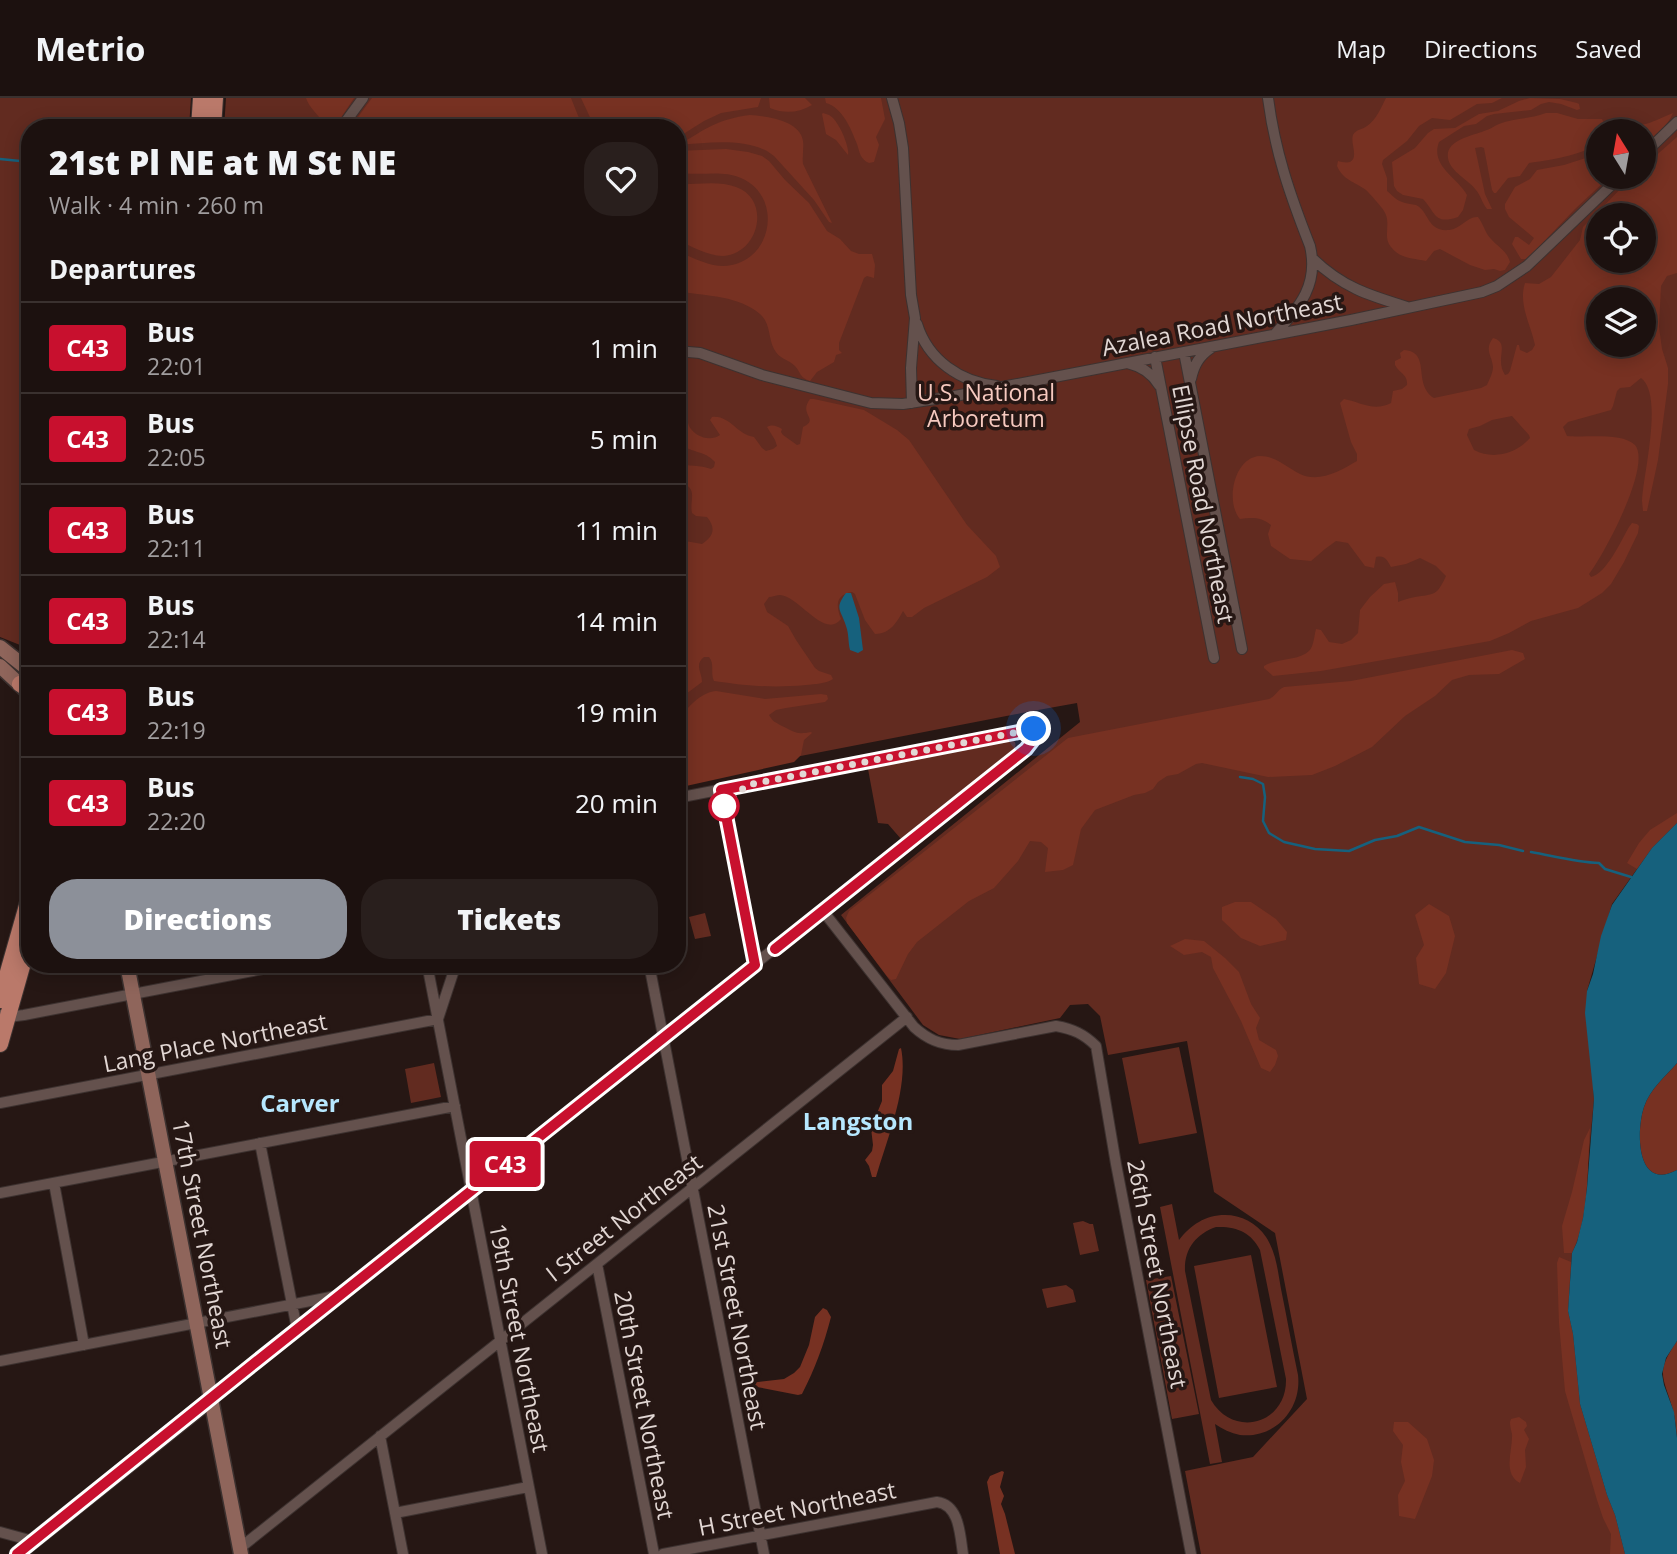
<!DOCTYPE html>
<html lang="en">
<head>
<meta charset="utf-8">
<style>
	:root { --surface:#1c110f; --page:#291f1d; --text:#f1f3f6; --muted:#a09d9e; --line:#3a312f; --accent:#8c9099 }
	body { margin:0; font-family:"Open Sans",sans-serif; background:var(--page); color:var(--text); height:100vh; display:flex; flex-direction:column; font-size:26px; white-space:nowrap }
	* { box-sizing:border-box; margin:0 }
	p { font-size:23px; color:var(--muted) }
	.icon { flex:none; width:38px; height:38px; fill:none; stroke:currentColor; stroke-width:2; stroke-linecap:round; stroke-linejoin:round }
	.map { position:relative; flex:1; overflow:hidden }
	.drawer { position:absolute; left:21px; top:21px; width:665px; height:854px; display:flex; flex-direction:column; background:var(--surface); border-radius:28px; box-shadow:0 4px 18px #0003,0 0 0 2px var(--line) }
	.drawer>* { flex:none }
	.badge { padding:0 14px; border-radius:5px; font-size:24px; line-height:46px }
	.needle { width:46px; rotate:349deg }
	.tools { position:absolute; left:1586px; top:21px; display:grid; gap:14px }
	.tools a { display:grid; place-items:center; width:70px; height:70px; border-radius:50%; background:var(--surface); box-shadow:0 4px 18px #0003,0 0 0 2px var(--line); font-size:35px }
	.you { position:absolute; width:35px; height:35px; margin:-18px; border:5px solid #fff; border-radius:50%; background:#1a73e8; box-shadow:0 0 0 10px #1a73e833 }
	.map>.badge { position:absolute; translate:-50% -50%; box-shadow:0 0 0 4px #fff }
	h2 { padding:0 28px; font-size:26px; line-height:63px }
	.round { display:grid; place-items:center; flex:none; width:74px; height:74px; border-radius:28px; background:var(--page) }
	.summary { display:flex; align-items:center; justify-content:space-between; height:119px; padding:0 28px }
	h1 { font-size:33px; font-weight:800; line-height:52px }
	.button { display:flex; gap:14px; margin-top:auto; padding:14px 28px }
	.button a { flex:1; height:80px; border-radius:28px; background:var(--accent); color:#fff; font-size:28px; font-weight:800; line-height:80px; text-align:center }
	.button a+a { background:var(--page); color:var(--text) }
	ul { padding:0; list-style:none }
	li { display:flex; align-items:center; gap:21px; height:91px; padding:0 28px; border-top:2px solid var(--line) }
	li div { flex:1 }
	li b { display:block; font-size:26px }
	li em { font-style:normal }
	li .badge { min-width:77px; font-weight:700; text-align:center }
	header { display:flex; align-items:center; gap:42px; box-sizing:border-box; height:98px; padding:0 35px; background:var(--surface); border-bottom:2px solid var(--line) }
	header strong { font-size:33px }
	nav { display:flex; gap:38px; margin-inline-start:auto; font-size:24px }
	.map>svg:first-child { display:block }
</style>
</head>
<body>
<header>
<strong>Metrio</strong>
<nav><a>Map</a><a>Directions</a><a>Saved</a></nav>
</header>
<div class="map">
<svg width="1677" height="1456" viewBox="0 0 1677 1456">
	<rect width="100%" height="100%" fill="#261714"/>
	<!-- green -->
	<path fill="#622b20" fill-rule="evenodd" d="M0,0h191l-2,30h-159v521l-30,-12z
		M226,0h1451v725l-25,25 -40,56 -25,87 7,108 -11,119 -6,24 -5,11 -4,58 5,23 7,70 27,91 8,20 10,39h-424l-16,-83 68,-14 54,-58 -32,-166 -61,-41 -27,-151 -79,14 -8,-39 -12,-12 -18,1 -10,13 -100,21 -21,-4 -16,-10 -82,-110 239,-193 -3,-19 -50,9 -350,68v-652h-453zM1598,33h45v46h-45zM1598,117h45v46h-45zM1598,201h45v46h-45z
		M1011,641c5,2 5,5 4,10l-114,90 -13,-15 -10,-1 -10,-54z
		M705,815l6,23 -16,3 -6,-22z
		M1179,949l18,86 -58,11 -17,-86z
		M434,965l7,34 -30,6 -6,-34z
		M1172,1106l7,36c12,-15 26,-25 46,-25 16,0 32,8 41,22 10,15 12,35 15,52 6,29 11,58 17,86 4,34 -23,64 -58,60 -9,-2 -18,-6 -25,-11l7,38 -12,2 -50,-257zM1216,1129c20,-1 35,5 44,23l26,129c1,45 -52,60 -75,21l-26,-129c-1,-22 11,-37 31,-44z
		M1083,1123l7,3h3l6,27 -19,4 -7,-32z
		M1251,1157l26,132 -58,11 -25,-132z
		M1171,1178l28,138 -27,5 -26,-139z
		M1066,1187l7,5 3,12 -29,6 -5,-19z"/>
	<!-- forest -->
	<path fill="#773122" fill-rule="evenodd" d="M306,0h48l-14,21 -8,7 -7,-1c-6,-10 -16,-17 -19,-27z
		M372,0h199l12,30h-233z
		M581,0h180l-3,9 -37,6 -17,8 -27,17v-10h-82z
		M769,0h36l7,7c-14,8 -27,9 -42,3z
		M825,0h56l4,21 -9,18 3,8 -5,17 -5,1c-9,-4 -9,-10 -12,-19 -6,-15 -14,-36 -31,-41z
		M1386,0h116l-10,5 -15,1 -27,16 -18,-2 -13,8 -12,15 -24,19 -1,4 5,14v13c6,5 10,10 18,12 3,1 7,1 11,2 13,6 11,27 33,25 12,-1 18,-14 29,-13 5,6 7,16 13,22 7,8 16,12 19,23l-5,8 -5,1 -6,-2 -9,1 -15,-5 -30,-16 -6,2 -8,10c-13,-3 -26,-2 -35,-14 -9,-10 1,-24 -7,-36 -3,-5 -14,-17 -18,-21 -11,-8 -23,-10 -29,-24l1,-5c3,1 9,2 12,1 9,-5 0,-19 3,-27 3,-6 9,-5 14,-9 9,-6 14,-18 19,-28z
		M1530,0l30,1 17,4 2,1 1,5 -3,1 -16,-6 -12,-2 -8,2 -10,6 -37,4 -7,2 -11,8 -12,2 -25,16c-9,24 18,35 28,53l-4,15 -5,7c-24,8 -22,-4 -35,-18l-20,-4 -6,-4 -3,-5 -2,-24 23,-14 13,-15 6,-4 21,-1 24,-14 19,-3 21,-10z
		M823,15c2,1 4,1 6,2 9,4 21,32 19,40l-12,-15 -10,-6 -4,-20z
		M1546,15h11l21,6h24l5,12h-9c0,5 0,8 -2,12 -9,12 -53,18 -67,20l-9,13 -12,2 -12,15h-2l-2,-3 -8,-42 -3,-1 -6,1 10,46 7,15h-5c-5,-6 -6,-13 -11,-19 -7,-10 -26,-18 -28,-32 -3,-18 24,-22 36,-27 5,-1 10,-5 15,-7 15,-6 32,-5 47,-11z
		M1673,15c-5,13 -19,23 -30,33v-15h-26l1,-6 -5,-5 3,-2c29,12 29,6 57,-5z
		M750,17c16,1 50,5 53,26 1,8 -1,15 0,23l29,59 -3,-1 -15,-22 -40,-44 -7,-5c-27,-13 -59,-8 -88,-6 26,-16 39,-26 71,-30z
		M1677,39v136l-10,3 -6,10 -2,41 3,22 6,19v16l-10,76 -11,51h-4l-1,-10c1,-27 22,-106 -1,-123l-11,9 -10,1 -3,3 -4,15 -2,4 -43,12 -5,5 4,9c17,2 55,-4 68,9 17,20 -31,110 -46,129l2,3c15,-3 30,-36 38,-50l3,-4 5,1 2,2 -1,7 -14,29 -13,22 -9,9 -24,15 -47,13 -22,12 -19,8 -169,30 -48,5 -9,-8v-2c12,-8 35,-5 45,-15 5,-5 5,-15 7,-22l5,1 8,12 13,2 9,-4 7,-7 2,-23 10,-13 14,-13 11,-2 3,11v9c5,-2 11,-4 17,-5 19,-3 22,-1 31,-21l-10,-10 -16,-8 -14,6 -15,3c-4,-7 -6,-12 -15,-10l-2,11 -9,-2 -17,-23 -12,-2 -11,8 -14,12 -21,-2 -19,-13 -3,-12 3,-9c-9,-8 -20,-8 -31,-6 -15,-17 -6,-62 20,-63 16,0 27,12 40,18 19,9 40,-3 57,-13v-7l-6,-12 -11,-39 4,-4c16,3 30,13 47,4l2,-12 9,-2 5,-4c1,-11 -8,-12 -12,-20v-4l6,-3 -1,-5 4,-3c28,2 8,34 30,48l47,-10 6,-3c2,-5 6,-12 6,-18 -1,-12 -9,-17 0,-29 18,5 1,20 12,37l3,-1 2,-3 7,-26h2l1,5 7,3 5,-3 3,-5c-4,-20 -17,-41 -10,-62l14,1 12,-7 29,-37 3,-13 4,-4 45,-46h11v-10zM1598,117h45v46h-45zM1598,201h45v46h-45zM1512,318l17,19 1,3c-14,16 -37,22 -56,12l-7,-15 2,-6 11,-3 12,-6z
		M726,51l22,3 14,4 7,5 16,19 24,23 18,28 13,8 11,12 8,3h13l3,11 -1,13 -7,-2 -3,2 -25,65v7l3,3 -6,2 -2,7 -17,10 -7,9c-11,-4 -8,-7 -15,-15 -7,-7 -16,-7 -21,-17 -6,-11 -3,-25 -14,-35 -21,-18 -52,-18 -78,-22l-5,-3v-38c14,6 31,15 46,15 49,-1 62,-69 18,-88 -20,-9 -43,-1 -64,-6v-21z
		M1592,58l6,7v14h8v3l-31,29 -42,44 -7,6h-5l-9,-15 3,-7h3l11,8 5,-7 -25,-21 -4,-8v-5l10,-17 15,-8 7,-9 27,-5z
		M677,86c19,1 41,-4 59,3 35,12 24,67 -13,69 -15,0 -32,-10 -46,-16z
		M810,301h4l50,11 33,20 12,10 58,85 29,31 4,11 -13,10 -63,31 -12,9h-5l-4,-6c-6,11 -13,23 -28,23l-10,-14 -10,-26 -3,-2c-17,3 -16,14 -11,27 -16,21 -42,-23 -61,-24 -3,0 -8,2 -11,2l-5,7 3,8 21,14 8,14 19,28 4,3 12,4 2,4c-8,5 -18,5 -27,6 -34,3 -58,1 -92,-4 -4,-8 1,-17 -5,-24h-5c-10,8 -2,15 -2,25l-16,12 -9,10v-162l8,-1 17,3c12,-8 14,-16 5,-27l-11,-1 -4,-3c-3,-13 8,-28 -15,-30v-19c12,2 23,1 34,5l3,-2 1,-5c-10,-12 -26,-9 -38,-20v-29l8,2c2,4 3,8 4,11 6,11 21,16 31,9l-10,-15 2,-3c18,-2 25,18 42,20l8,11 4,3 7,-2 4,-3 -2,-6 -8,-13c6,-3 9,-1 15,2l-1,3 2,3 14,10 3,-1 3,-17c17,-8 -5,-12 7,-28z
		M1512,552l11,3 2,6 -26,15 -30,1 -17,5 -17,16 -30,20 -33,31 -37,19 -23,9 -44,2 -66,-14 -6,1 -18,10 -11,2 -9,6 -5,7 -8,4 -11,2 -39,15 -14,19 -8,36 -10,5 -18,2 3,-24 -7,-6 -11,-1 -12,20 -24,27 -25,13 -52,41 -9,12 -12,25 -5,1 -4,-4 -40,-53 -1,-5 3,-7 219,-173 201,-39c7,-3 8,-9 15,-12l67,-6z
		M716,593l49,8 56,-5 6,1 1,4 -3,3 -39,6 -10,2 -7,5c4,7 6,7 13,11 13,6 14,9 29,6l1,1 -8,7 -3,15 -7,7 -117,26v-70c13,-10 21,-25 39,-27z
		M1677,715v10l-25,25 -15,21 -10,-6 12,-20 11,-13z
		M1235,804h16l25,17 11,13 -1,8 -26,6 -19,-8 -19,-18v-13z
		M1429,806l20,12 6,20 -9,37 -11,16 -16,-5 -3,-26 8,-13 -9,-30z
		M1185,841l19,2 21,17 14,14 12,32 9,14 -4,10 3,12 17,10 2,6 -3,9 -5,7 -9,-4 -20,-47 -28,-53 -2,-11 -9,-5 -18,3 -14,-9z
		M901,950c8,39 -14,91 -25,129h-4l-3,-11 -4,-6 7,-9 1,-6 -2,-17 11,-27v-16l11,-14 6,-22z
		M1677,965v107c-41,22 -41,-39 -33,-63 6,-18 21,-30 33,-44z
		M1590,1030c-3,41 0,87 -18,125h-8l-2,-27 10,-34 12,-52z
		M1559,1159l12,5 -3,49 5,23 7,70 27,91 8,20 10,39h-15l1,-20 -8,-16 -6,-18 -32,-109 -6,-68 -2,-60z
		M823,1210l4,2 4,7c-7,27 -16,52 -29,77l-4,1 -41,-8 -11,2 -2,-3 6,-3 34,-4 10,-6 6,-6 9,-22 6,-28z
		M1677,1243v97c-1,-10 -2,-20 -4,-28 -10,-34 -18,-37 4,-69z
		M1519,1319l7,5 1,4 -3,4 5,9 -4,11 1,17 -6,16c-18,-10 -7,-33 -8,-49 -1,-4 -2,-8 -2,-12l1,-3z
		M1394,1324h14l19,17 7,21 -2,16 -17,43 -16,-3 -1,-21 7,-14 -4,-19 2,-17 -10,-14z
		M1002,1373l2,1 -4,15 4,9 -3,8 4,10 10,40h-15l-13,-72 3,-6z"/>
	<!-- water -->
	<path fill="#16617d" d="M846,495h5l8,25 4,32 -5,3 -8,-3c-2,-8 -1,-16 -4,-24 -5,-16 -12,-17 0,-33z
		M1677,725v240c-12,14 -27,26 -33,44 -8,24 -8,85 33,63v171l-11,17 -4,16 2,11 10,27 3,26v116h-52l-10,-39 -8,-20 -27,-91 -7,-70 -5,-23 4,-58 5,-11 6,-24 4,-30 7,-89 -9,-86 2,-22 6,-17 8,-38 11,-31 40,-57z"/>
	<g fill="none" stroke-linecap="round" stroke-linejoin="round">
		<!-- stream -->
		<path stroke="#16617d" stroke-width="2.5" d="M0,61l30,3
			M1240,679l13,2 10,5 2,13 -2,24 6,12 15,9 31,7 34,2 26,-11 22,-4 22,-9 46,15 34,3 24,6
			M1531,754c23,4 45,10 68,11l6,6 26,8"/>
		<!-- street casing -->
		<g stroke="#3d3230" stroke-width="12">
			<path id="street" d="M892,0l7,25 4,25 8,147 4,23 -4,50 1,35
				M1268,0c7,54 22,97 42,148 9,39 -10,60 -35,88
				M341,30l22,-30
				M1643,57l34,-33
				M1312,160c30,29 56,37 95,49
				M917,226c11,36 43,58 80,62
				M677,253l23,2 62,22 109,28 32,1 52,-8 396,-76 131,-28 15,-6 30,-20 93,-89
				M1184,254l58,297
				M1155,259l59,301
				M1130,266c13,3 22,10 29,21
				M1191,281c3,-14 8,-23 20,-31
				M721,692l34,175
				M823,813l91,116c13,12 26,18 44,18l98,-19c17,3 28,8 40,20l20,118 75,390
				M427,866l115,590
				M649,866l115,590
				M0,917l8,2 16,-2 265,-51
				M0,1005l438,-84 18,-55
				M260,1045l37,186
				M54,1085l30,162
				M0,1095l455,-87
				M597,1166l57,290
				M0,1263l336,-65
				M211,1301l45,-38 769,-612 8,-9 1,-11 -357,69
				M380,1338l23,118
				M395,1415l133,-26
				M0,1434l33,9
				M240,1450l667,-531
				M663,1456l274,-52c23,3 23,34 26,52"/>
		</g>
		<!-- secondary casing -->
		<g stroke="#3d3230" stroke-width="17">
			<path id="secondary" d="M0,549l30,24
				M0,568l30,28
				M127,866l114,590
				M17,1456l194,-155"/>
		</g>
		<!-- primary casing -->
		<g stroke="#3d3230" stroke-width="18">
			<path id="primary" d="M199,30l2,-30
				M213,30l2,-30
				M20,586l10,-3
				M0,902l30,-105
				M0,946l30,-106"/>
		</g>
		<!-- street -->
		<use href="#street" stroke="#64514d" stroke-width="10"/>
		<!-- secondary -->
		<use href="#secondary" stroke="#8f655b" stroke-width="14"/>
		<!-- primary -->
		<use href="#primary" stroke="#ba796a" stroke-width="16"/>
	</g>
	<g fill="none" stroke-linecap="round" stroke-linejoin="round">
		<!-- line casing -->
		<g stroke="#fff" stroke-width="16">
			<path id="line" d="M17,1456l239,-192 499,-397 -34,-175 313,-61 -1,11 -7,9 -251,200"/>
		</g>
		<!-- line -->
		<use href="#line" stroke="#c8102e" stroke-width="10"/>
		<!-- walk -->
		<path stroke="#e2d7d4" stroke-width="7" stroke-dasharray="0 12.6" d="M724,708l23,-21 287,-56"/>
	</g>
	<!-- markers -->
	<circle fill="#fff" stroke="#c8102e" stroke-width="3.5" cx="724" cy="708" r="14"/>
	<g text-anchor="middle" stroke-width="7" stroke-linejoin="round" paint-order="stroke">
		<!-- street labels -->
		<g font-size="23" fill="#e2d7d4" stroke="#261714">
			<text transform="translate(1222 227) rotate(-11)" y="8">Azalea Road Northeast</text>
			<text transform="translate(1203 406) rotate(79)" y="8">Ellipse Road Northeast</text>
			<text transform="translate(215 945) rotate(-11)" y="8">Lang Place Northeast</text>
			<text transform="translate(624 1120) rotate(-38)" y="8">I Street Northeast</text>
			<text transform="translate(202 1136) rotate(79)" y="8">17th Street Northeast</text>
			<text transform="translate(1157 1176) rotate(79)" y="8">26th Street Northeast</text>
			<text transform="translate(737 1219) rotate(79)" y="8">21st Street Northeast</text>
			<text transform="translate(519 1240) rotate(79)" y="8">19th Street Northeast</text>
			<text transform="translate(644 1307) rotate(79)" y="8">20th Street Northeast</text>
			<text transform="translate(797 1411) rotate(-11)" y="8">H Street Northeast</text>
		</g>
		<!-- park labels -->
		<g font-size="23" fill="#f6c9bf" stroke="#261714">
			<text x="986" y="303">U.S. National<tspan x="986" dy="26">Arboretum</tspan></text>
		</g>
		<!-- neighbourhood labels -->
		<g font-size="24" font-weight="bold" fill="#b6e7fe" stroke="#261714">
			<text x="300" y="1014">Carver</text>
			<text x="858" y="1032">Langston</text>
		</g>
	</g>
</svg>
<div class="tools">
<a><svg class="needle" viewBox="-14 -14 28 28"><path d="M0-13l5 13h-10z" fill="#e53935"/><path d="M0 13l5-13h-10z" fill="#a09d9e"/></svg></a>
<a><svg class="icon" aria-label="locate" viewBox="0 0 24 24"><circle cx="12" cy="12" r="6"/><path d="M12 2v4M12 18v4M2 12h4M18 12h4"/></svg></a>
<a><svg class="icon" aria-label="layers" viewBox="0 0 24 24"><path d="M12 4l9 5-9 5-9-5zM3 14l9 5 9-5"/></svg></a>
</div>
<div class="you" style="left:1034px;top:631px"></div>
<b class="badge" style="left:505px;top:1066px;background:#c8102e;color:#fff">C43</b>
<section class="drawer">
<div class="summary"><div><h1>21st Pl NE at M St NE</h1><p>Walk · 4 min · 260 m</p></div><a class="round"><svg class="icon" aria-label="heart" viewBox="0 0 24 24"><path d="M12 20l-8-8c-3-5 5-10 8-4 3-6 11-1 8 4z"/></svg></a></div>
<h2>Departures</h2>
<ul>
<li><span class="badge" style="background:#c8102e;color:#fff">C43</span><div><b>Bus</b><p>22:01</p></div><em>1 min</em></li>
<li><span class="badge" style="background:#c8102e;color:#fff">C43</span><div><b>Bus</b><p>22:05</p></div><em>5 min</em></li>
<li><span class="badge" style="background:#c8102e;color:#fff">C43</span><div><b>Bus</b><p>22:11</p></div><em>11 min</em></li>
<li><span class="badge" style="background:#c8102e;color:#fff">C43</span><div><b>Bus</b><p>22:14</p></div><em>14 min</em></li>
<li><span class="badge" style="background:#c8102e;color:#fff">C43</span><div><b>Bus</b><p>22:19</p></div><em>19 min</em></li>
<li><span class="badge" style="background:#c8102e;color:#fff">C43</span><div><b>Bus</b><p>22:20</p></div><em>20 min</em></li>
</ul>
<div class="button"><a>Directions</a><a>Tickets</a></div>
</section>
</div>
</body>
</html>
